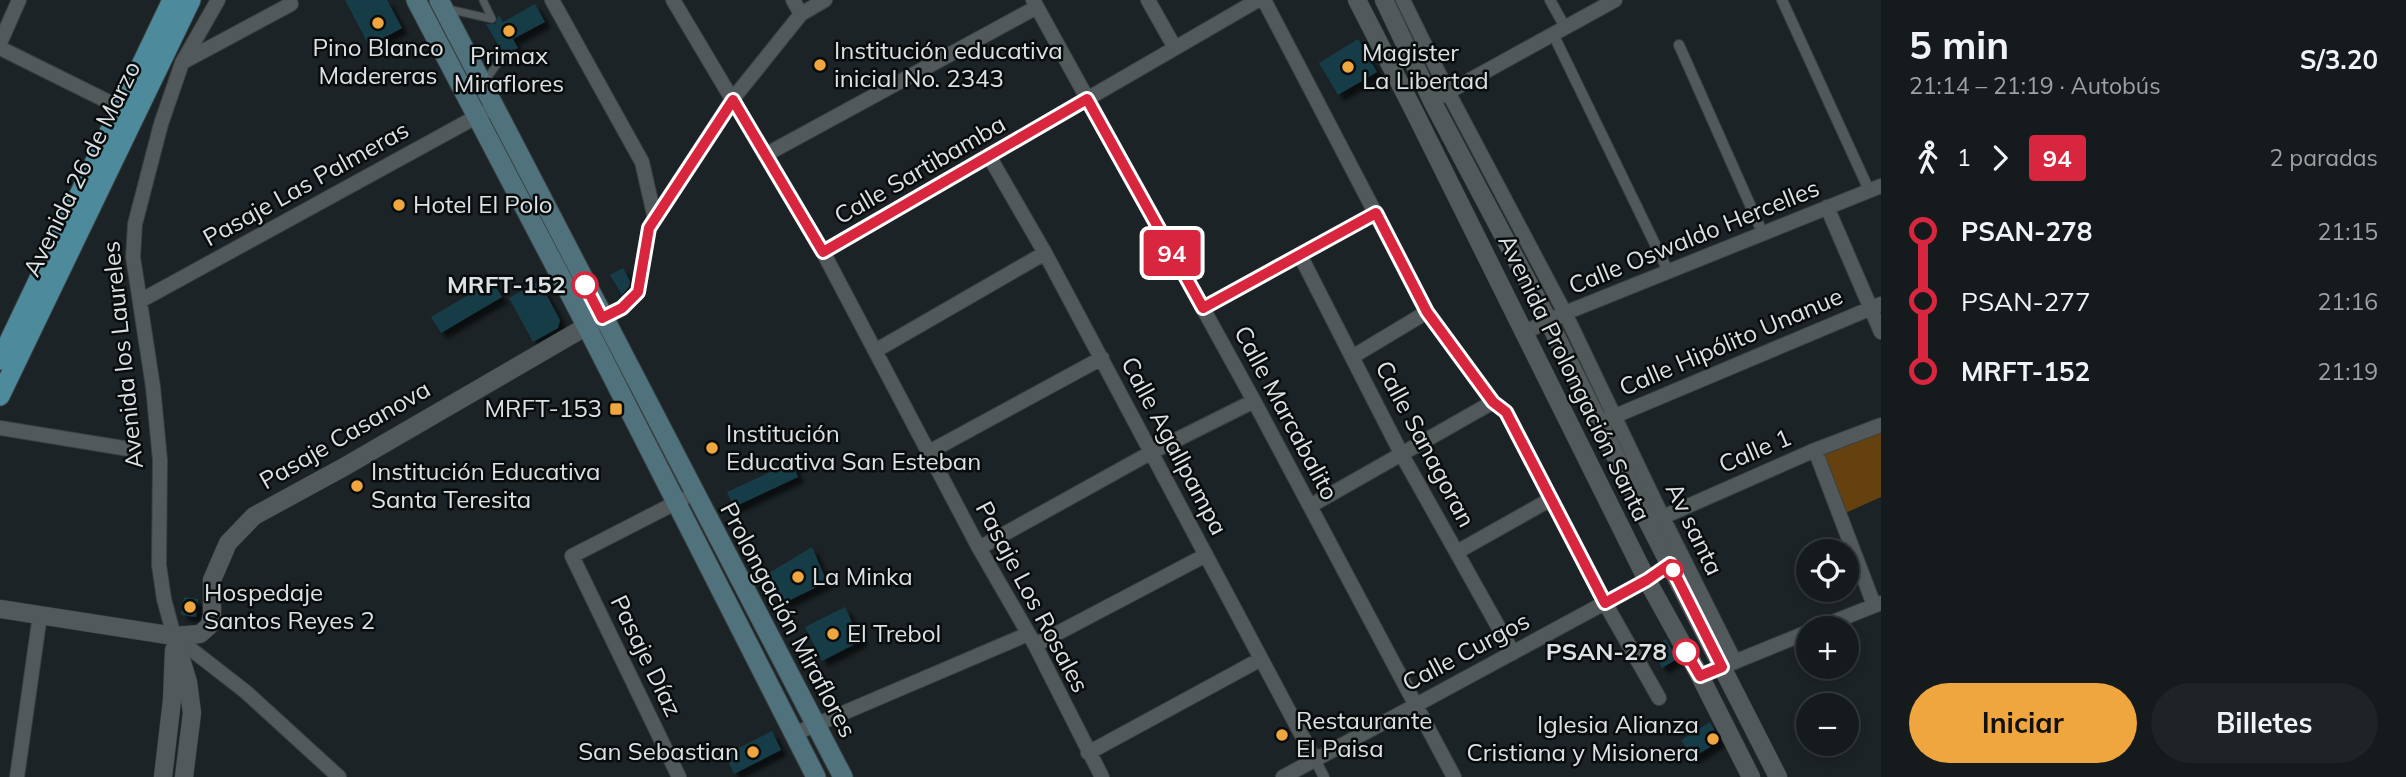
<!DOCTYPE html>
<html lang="es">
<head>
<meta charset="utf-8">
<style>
	:root { --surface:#151a1c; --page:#1e2325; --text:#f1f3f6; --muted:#9da1a3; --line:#34383b; --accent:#f0a63f }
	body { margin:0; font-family:Mulish,sans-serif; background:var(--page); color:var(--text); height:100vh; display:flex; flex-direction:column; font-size:26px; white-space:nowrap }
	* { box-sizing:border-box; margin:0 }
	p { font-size:23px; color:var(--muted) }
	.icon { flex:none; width:38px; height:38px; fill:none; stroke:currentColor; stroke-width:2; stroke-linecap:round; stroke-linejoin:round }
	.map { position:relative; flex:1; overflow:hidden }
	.sheet { display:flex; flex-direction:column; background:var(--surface); width:525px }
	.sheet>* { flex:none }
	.badge { padding:0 14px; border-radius:5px; font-size:24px; line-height:46px }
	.tools { position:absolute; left:1796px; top:539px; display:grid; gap:14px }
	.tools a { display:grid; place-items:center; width:63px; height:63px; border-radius:50%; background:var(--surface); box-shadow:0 4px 10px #0003,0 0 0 2px var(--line); font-size:35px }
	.map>.badge { position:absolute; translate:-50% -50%; box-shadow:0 0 0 4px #fff }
	.legs { display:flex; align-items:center; gap:10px; height:77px; padding:0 28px; font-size:23px }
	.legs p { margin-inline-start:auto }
	.head { display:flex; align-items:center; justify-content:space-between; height:119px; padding:0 28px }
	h1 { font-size:38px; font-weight:700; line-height:52px }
	.button { display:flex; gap:14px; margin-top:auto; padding:14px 28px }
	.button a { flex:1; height:80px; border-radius:42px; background:var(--accent); color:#111; font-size:28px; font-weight:700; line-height:80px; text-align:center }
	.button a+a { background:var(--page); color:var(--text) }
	ul { padding:0 28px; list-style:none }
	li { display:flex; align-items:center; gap:24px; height:70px; font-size:26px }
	li i { display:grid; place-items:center; width:10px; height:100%; margin:0 9px; background:currentColor }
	li i::after { content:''; width:18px; height:18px; margin:-9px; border:5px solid; border-radius:50%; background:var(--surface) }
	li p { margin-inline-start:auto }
	li:first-child i { background:linear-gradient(#0000 50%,currentColor 0) }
	li:last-child i { background:linear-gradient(currentColor 50%,#0000 0) }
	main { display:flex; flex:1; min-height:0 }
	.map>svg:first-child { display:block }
</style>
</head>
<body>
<main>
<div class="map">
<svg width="1881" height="777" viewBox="0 0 1881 777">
	<defs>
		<filter id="shadow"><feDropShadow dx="6" dy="6" stdDeviation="2" flood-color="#0009"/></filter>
	</defs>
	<rect width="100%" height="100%" fill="#1c2326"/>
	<!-- green -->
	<path fill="#64410e" d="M1881,425v72l-40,18 -26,-65z"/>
	<!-- building -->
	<path fill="#173c46" filter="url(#shadow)" d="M345,0h42l15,28 -33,18z
		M535,4l10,18 -32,17 5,9 -10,5 -7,-3 -15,-26h9l4,-9 4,7z
		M1358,39l19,33 -39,23 -19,-32z
		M623,268l7,13 -1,6 -7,8 -12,-20z
		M492,281l10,16 -61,36 -10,-16z
		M539,281l21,39 -2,8 -25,14 -24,-44z
		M792,462l6,15 -64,30 -7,-15z
		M812,547l15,35 -43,21 -15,-30z
		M184,597l14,2 -2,18 -15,-2z
		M845,607l16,34 -39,20 -17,-34z
		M1666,639l11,20 -15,9 -11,-20z
		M1710,722l10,19 -28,17 -11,-18z
		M772,731l9,19 -47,24 -9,-19z"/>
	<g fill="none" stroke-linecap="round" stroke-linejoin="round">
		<!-- service casing -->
		<g stroke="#394042" stroke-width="9">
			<path id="service" d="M483,0l9,19
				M448,9l44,10
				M485,81l18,-25"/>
		</g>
		<!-- pedestrian casing -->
		<g stroke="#394042" stroke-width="12">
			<path id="pedestrian" d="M1550,0l15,27
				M1782,0l87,190
				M1553,34l116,239
				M1679,45l84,189
				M1315,760l9,17"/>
		</g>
		<!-- minor casing -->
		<g stroke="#394042" stroke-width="16">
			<path id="minor" d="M218,0l-36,63 -21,61 -26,100 -2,33 20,130 7,73 -1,105 5,34 10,37 72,56 93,85
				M552,0l90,162 13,57
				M673,0l150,252 156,296 56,97 67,132
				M793,0l8,14
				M1033,0l221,401 200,376
				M1148,0l27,48
				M1264,0l163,312 66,90 13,10 99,191 54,95
				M1403,0l45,92 117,221 97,203 73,146
				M0,43l19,-43
				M0,48l127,63
				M183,62l108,-58
				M1441,96l174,-96
				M765,155l272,-148
				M989,156l56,97 270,507
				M1827,207l54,125
				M823,252l435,-252
				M1300,255l102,200 111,198
				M140,301l345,-189
				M1203,308l173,-95
				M602,318l20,-10 16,-16 11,-64 83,-128 69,-86 24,-14
				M1525,332l40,-19 316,-127
				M875,351l170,-98
				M1352,357l75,-45
				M1608,419l273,-115
				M0,428l129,21
				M1815,450l59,155
				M929,452l173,-94
				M1310,506l183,-104
				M1654,521l161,-71 66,-25
				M979,548l173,-96 102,-51
				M1457,552l94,-53
				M1818,628l63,-25
				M1035,645l171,-90
				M1700,676l108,-44
				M794,734l234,-100
				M1088,753l173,-94
				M17,777l23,-162
				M679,777l-107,-221 111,-57
				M1283,777l364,-197 23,-16"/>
		</g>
		<!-- tertiary casing -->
		<g stroke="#394042" stroke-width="19">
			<path id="tertiary" d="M1357,0l57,111 233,469 53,96 51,101
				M1384,0l48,101 117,221 100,202 129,253
				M0,609l174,27 26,-2 9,-8 3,-10v-36l16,-37 26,-27 90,-49 255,-148
				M174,636l14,46 4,31 -8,64
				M163,777l9,-77 2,-50"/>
		</g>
		<!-- secondary casing -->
		<g stroke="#394042" stroke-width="21">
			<path id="secondary" d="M416,0l170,325 230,452
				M439,0l404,777"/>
		</g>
		<!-- primary casing -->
		<g stroke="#394042" stroke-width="21">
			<path id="primary" d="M0,360l172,-360
				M0,396l191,-396"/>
		</g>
		<!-- service -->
		<use href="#service" stroke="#51595b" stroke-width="7"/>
		<!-- pedestrian -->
		<use href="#pedestrian" stroke="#51595b" stroke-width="10"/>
		<!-- minor -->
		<use href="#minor" stroke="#51595b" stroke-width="14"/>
		<!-- tertiary -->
		<use href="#tertiary" stroke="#51595b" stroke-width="18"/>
		<!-- secondary -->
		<use href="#secondary" stroke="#4f727c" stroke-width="19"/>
		<!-- primary -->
		<use href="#primary" stroke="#4d8b9c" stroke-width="19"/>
	</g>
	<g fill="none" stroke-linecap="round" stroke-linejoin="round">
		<!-- line-1 casing -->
		<g stroke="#fff" stroke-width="16">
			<path id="line-1" d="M585,285l17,33 20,-10 16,-16 11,-64 84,-128 90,152 264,-153 116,209 173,-95 51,99 66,90 13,10 99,191 42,-23 23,-16 52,103 -22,9 -14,-24"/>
		</g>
		<!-- line-1 -->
		<use href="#line-1" stroke="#d7263d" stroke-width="10"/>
	</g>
	<!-- markers -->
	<g fill="#f0a63f" stroke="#090c0d" stroke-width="2.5">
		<circle cx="378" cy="23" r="7"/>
		<circle cx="509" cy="31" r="7"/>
		<circle cx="820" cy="65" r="7"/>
		<circle cx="1348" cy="67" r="7"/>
		<circle cx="399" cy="205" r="7"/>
		<rect x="609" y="402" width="14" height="14" rx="3.5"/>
		<circle cx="712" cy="448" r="7"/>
		<circle cx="357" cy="486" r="7"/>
		<circle cx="798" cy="577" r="7"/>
		<circle cx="190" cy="607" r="7"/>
		<circle cx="833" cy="634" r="7"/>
		<circle cx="1282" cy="735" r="7"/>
		<circle cx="1713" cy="739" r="7"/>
		<circle cx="753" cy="752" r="7"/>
	</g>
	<g fill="#fff" stroke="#d7263d" stroke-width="3.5">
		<circle cx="585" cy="285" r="12"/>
		<circle cx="1673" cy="570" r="9"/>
		<circle cx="1686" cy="652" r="12"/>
	</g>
	<g text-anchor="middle" stroke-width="5" stroke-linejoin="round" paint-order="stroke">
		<!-- poi labels -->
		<g font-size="24" fill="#dce1e3" stroke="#090c0d" text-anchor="start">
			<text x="378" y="56" text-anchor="middle">Pino Blanco<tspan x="378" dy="28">Madereras</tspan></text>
			<text x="834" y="59">Institución educativa<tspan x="834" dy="28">inicial No. 2343</tspan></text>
			<text x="1362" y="61">Magister<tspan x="1362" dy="28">La Libertad</tspan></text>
			<text x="509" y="64" text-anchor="middle">Primax<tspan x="509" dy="28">Miraflores</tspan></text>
			<text x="413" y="213">Hotel El Polo</text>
			<text x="602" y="417" text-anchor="end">MRFT-153</text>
			<text x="726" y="442">Institución<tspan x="726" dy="28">Educativa San Esteban</tspan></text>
			<text x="371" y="480">Institución Educativa<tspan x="371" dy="28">Santa Teresita</tspan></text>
			<text x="812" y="585">La Minka</text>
			<text x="204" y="601">Hospedaje<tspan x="204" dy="28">Santos Reyes 2</tspan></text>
			<text x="847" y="642">El Trebol</text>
			<text x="1296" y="729">Restaurante<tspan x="1296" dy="28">El Paisa</tspan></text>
			<text x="1699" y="733" text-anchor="end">Iglesia Alianza<tspan x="1699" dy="28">Cristiana y Misionera</tspan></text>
			<text x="739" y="760" text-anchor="end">San Sebastian</text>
		</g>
		<!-- street labels -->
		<g font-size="24" fill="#dce1e3" stroke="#090c0d">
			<text transform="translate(82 169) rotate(-64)" y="8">Avenida 26 de Marzo</text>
			<text transform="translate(920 170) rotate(-30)" y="8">Calle Sartibamba</text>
			<text transform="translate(306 184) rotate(-29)" y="8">Pasaje Las Palmeras</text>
			<text transform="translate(1694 237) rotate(-22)" y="8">Calle Oswaldo Hercelles</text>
			<text transform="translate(1731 342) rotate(-23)" y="8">Calle Hipólito Unanue</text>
			<text transform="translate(123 355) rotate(-96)" y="8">Avenida los Laureles</text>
			<text transform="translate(1574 378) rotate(64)" y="8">Avenida Prolongación Santa</text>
			<text transform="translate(1286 413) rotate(62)" y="8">Calle Marcabalito</text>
			<text transform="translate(345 435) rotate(-30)" y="8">Pasaje Casanova</text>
			<text transform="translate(1425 444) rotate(62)" y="8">Calle Sanagoran</text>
			<text transform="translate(1174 446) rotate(62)" y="8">Calle Agallpampa</text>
			<text transform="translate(1755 451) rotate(-23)" y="8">Calle 1</text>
			<text transform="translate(1694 529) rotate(64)" y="8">Av santa</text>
			<text transform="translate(1032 597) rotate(62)" y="8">Pasaje Los Rosales</text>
			<text transform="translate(788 620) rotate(62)" y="8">Prolongación Miraflores</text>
			<text transform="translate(1466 652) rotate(-28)" y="8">Calle Curgos</text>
			<text transform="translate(646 656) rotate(64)" y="8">Pasaje Díaz</text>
		</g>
		<!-- stop labels -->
		<g font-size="24" font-weight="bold" fill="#dce1e3" stroke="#090c0d" text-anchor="end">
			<text x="566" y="293">MRFT-152</text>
			<text x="1667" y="660">PSAN-278</text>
		</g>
	</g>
</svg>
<div class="tools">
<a><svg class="icon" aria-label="locate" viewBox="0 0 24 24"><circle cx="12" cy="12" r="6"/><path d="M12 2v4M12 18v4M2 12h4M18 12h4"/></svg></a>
<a>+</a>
<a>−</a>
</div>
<b class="badge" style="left:1172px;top:253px;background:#d7263d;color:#fff">94</b>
</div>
<section class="sheet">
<div class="head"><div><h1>5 min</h1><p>21:14 – 21:19 · Autobús</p></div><b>S/3.20</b></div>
<div class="legs"><svg class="icon" aria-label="walk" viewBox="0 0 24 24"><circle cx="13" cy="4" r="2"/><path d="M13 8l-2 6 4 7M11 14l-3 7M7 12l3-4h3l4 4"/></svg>1<svg class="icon" aria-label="forward" viewBox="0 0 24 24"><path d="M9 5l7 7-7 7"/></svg><b class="badge" style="background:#d7263d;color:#fff">94</b><p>2 paradas</p></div>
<ul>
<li><i style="color:#d7263d"></i><b>PSAN-278</b><p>21:15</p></li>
<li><i style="color:#d7263d"></i><span>PSAN-277</span><p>21:16</p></li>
<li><i style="color:#d7263d"></i><b>MRFT-152</b><p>21:19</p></li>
</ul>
<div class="button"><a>Iniciar</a><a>Billetes</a></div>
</section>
</main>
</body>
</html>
